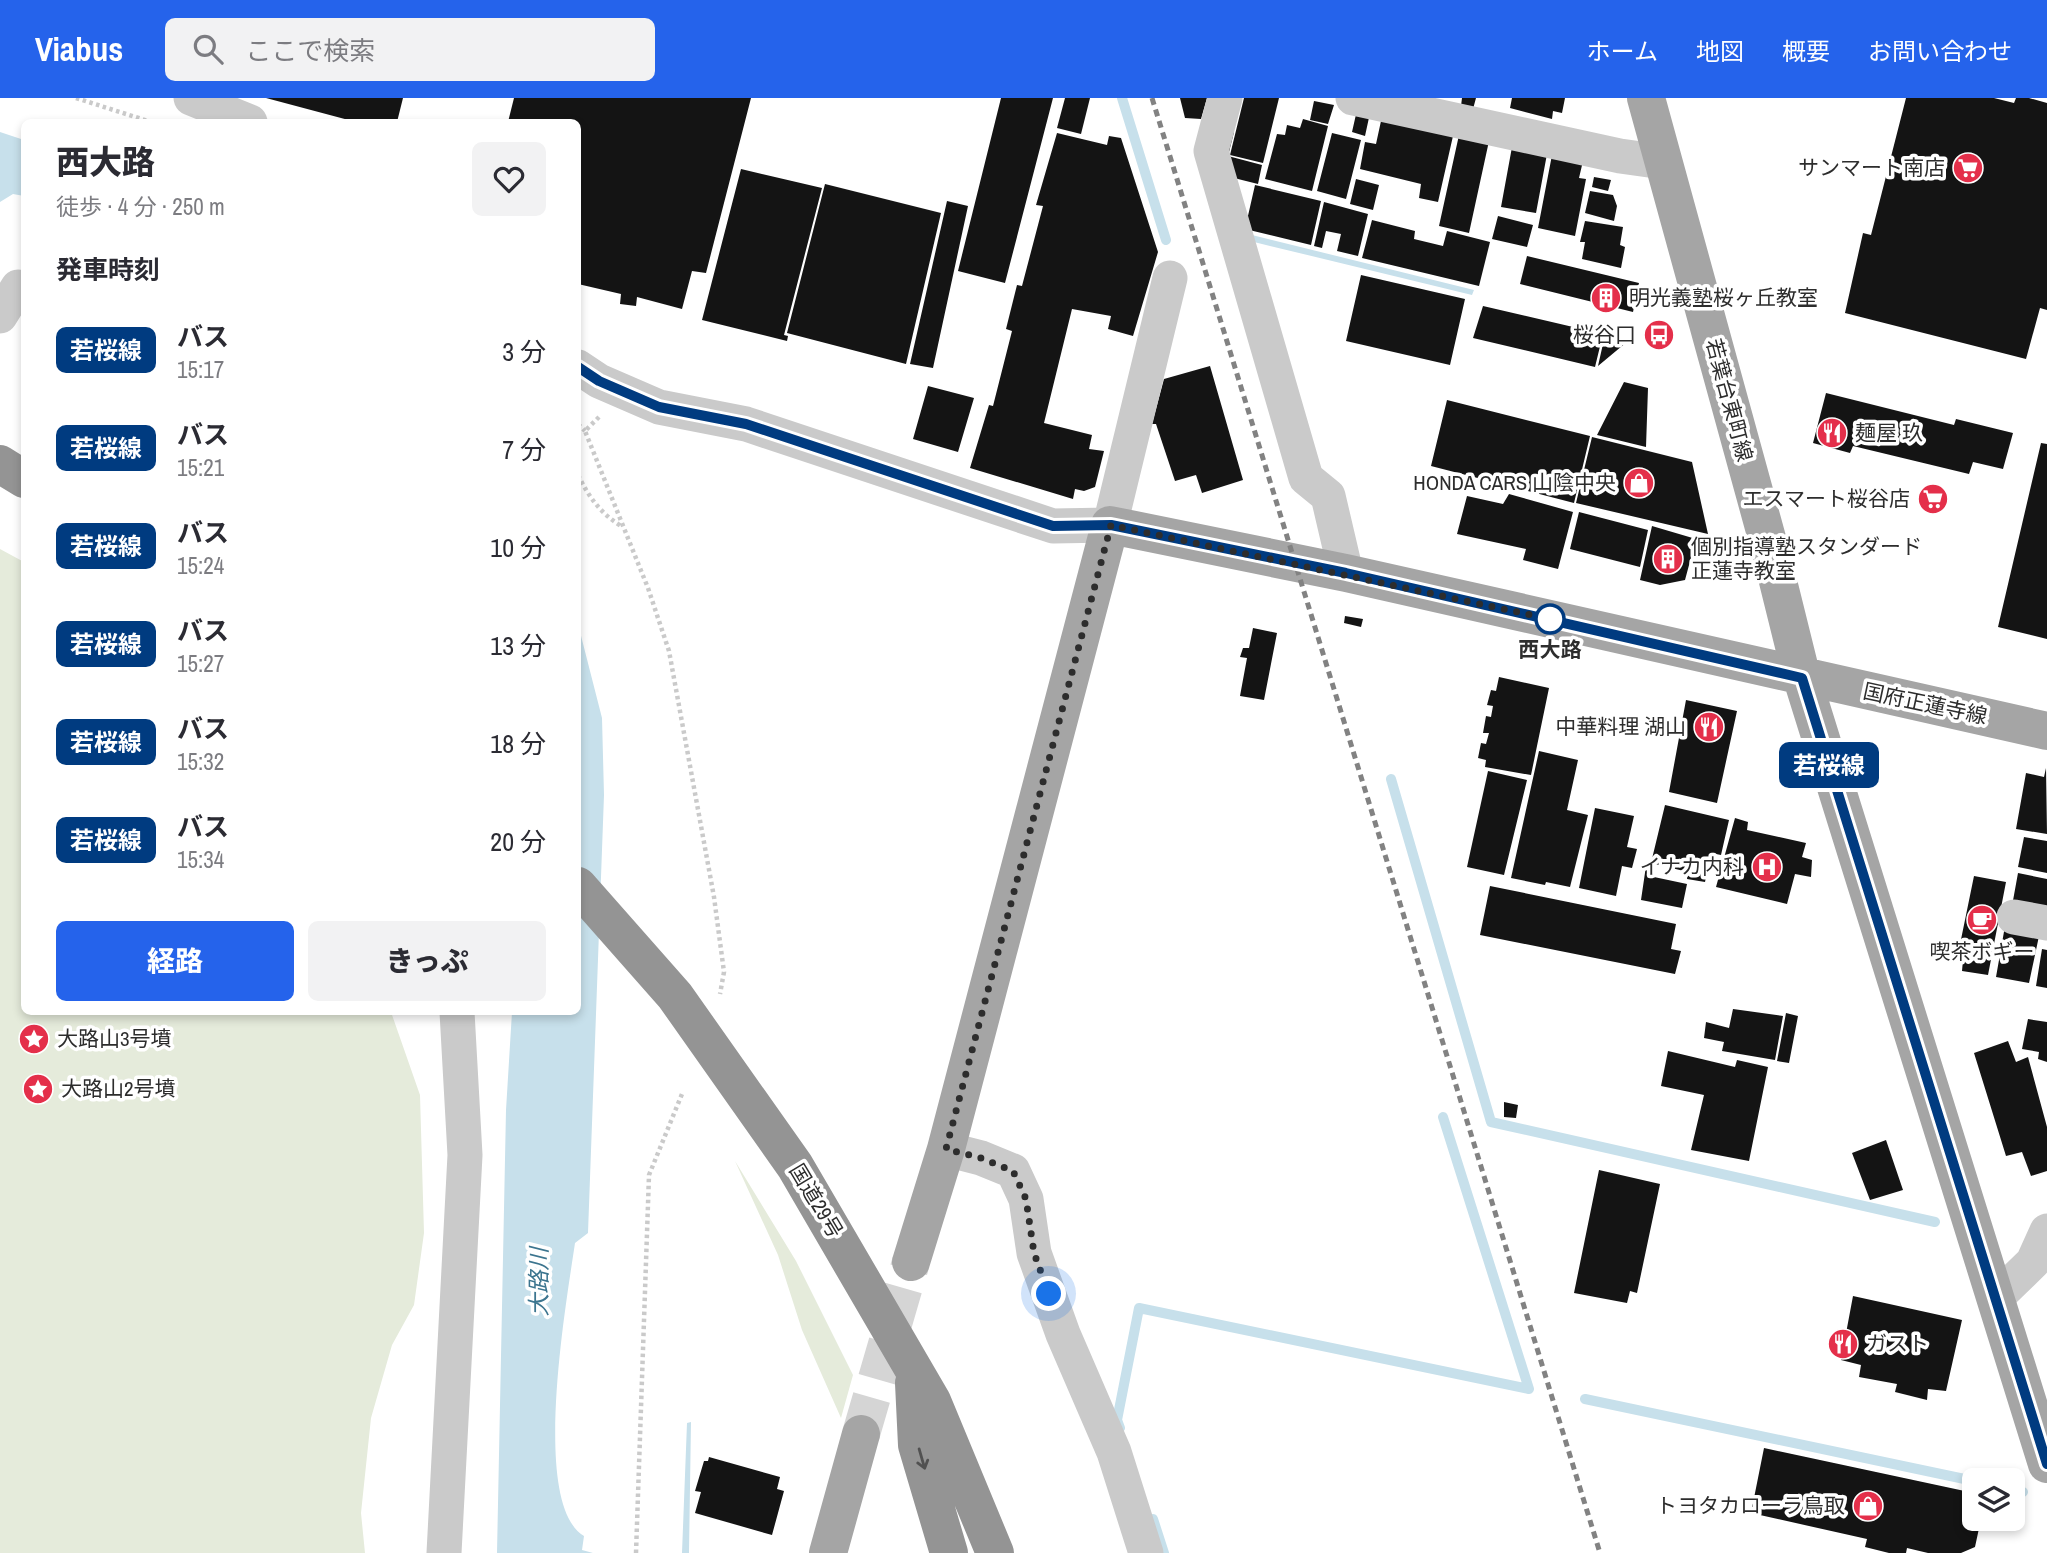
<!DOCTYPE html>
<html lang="ja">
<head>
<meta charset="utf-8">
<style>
	:root { --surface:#fff; --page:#f2f2f3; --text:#2b2b33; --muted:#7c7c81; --accent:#2563eb }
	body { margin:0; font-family:"Archivo Narrow","Noto Sans JP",sans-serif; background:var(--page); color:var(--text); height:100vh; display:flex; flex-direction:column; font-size:26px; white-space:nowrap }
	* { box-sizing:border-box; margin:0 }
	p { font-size:23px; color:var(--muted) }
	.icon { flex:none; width:38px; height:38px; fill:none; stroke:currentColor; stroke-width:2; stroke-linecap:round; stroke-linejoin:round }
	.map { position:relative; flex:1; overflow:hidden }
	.drawer { position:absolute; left:21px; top:21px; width:560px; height:896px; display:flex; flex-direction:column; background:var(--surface); border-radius:10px; box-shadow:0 4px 10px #0003 }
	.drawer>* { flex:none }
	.badge { padding:0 14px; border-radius:10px; font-size:24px; line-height:46px }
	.controls { position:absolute; left:1962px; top:1370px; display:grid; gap:14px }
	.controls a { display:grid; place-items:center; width:63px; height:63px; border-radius:10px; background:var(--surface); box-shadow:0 4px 10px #0003; font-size:35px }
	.you { position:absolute; width:35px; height:35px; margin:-18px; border:5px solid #fff; border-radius:50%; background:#1a73e8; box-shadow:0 0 0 10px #1a73e833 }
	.map>.badge { position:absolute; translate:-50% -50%; box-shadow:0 0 0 4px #fff }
	h2 { padding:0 35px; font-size:26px; line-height:63px }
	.round { display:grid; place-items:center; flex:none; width:74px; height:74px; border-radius:10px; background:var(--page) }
	.headline { display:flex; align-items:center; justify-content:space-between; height:119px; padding:0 35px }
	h1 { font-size:33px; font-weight:800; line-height:52px }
	.button { display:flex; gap:14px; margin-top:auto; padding:14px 35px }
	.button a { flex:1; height:80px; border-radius:10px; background:var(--accent); color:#fff; font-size:28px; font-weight:800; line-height:80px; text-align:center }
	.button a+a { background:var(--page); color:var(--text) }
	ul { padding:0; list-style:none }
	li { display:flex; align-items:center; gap:21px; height:98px; padding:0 35px }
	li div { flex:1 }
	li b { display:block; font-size:26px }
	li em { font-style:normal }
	li .badge { min-width:77px; font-weight:700; text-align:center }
	header { display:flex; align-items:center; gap:42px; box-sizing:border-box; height:98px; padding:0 35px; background:var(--accent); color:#fff }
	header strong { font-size:33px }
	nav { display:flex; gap:38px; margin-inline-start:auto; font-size:24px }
	.search { width:490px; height:63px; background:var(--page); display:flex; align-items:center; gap:18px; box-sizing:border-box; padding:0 24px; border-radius:10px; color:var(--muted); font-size:26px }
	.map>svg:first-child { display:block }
</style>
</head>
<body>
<header>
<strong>Viabus</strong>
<div class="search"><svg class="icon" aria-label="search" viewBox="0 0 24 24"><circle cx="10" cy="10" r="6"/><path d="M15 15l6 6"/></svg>ここで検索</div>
<nav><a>ホーム</a><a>地図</a><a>概要</a><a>お問い合わせ</a></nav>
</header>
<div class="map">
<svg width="2047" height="1455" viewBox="0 0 2047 1455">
	<rect width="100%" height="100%" fill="#fff"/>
	<!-- green -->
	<path fill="#e5ebdb" d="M0,451l24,13v450h367l29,83 4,138 -10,72 -22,40 -21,73 -10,95 4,40h-365z
		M735,1063l61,100 57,114 -12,43 -39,-88 -24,-75z"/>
	<!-- water -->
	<path fill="#c7e0eb" d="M0,34l24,8v56l-11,-2 -13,8z
		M1252,137l222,55 -2,5 -218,-53z
		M578,526l24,94 2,77 -16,438 -13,10c-8,56 -45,261 9,293l-2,14 11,3h-96l9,-443 6,-98h66z
		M691,1324l-2,131h-7l5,-130z"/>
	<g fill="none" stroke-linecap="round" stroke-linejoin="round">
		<!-- stream -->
		<path stroke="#c7e0eb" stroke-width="10" d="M1122,0l44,142
			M1391,681l100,343 444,100
			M1585,1301l389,82
			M1120,1330l-3,-8 22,-112 390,81 -86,-272
			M2012,1391l11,3
			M1153,1421l11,34"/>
	</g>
	<!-- building -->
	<path fill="#141414" d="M266,0h137l-6,24h-41z
		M514,0h237l-45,175 -14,-2 -10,38 -45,-12 -1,9 -16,-2 1,-10 -43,-10v-162h-70z
		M1001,0h52l-48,185 -47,-12z
		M1065,0h25l-9,36 -24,-6z
		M1180,0h27l-6,21 -16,-1z
		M1244,0h35l-16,65 -33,-8z
		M1462,0h14l-3,11 -12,-3z
		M1512,0h53l-3,15 -9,-2 -1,8 -42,-11z
		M1906,0h88l20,5 2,-5h13l18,5v207l-7,-2 -14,51 -181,-46 18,-80 8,2z
		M1314,3l20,4 -6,19 -18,-4z
		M1357,12l13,3 -5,23 -13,-4z
		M1303,21l25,7 -16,65 -47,-12 12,-45 8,1 2,-10 13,3z
		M1381,23l72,15 -15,66 -19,-4 2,-14 -61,-15 5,-27 11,2z
		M1231,33l3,1 -6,24 34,9 -4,19 -28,-7 -5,-18z
		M1057,35l50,12 2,-9 12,2 37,114 -25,84 -25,-7 3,-13 -39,-7 -28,114 48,12 -3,14 15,2 -9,36 -11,4 -9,-2 -2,10 -103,-31 19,-63 4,1 19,-75 -6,-2 11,-44 5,1 21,-80 -7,-1z
		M1332,35l29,7 -15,59 -29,-8z
		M1459,37l30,6 -20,92 -30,-7z
		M1512,49l35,7 -11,59 -35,-6z
		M1552,57l31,6 -4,17 7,1 -11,57 -37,-8z
		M741,71l81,19 -38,147 4,1 -1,5 -85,-21z
		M1594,79l17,3 -3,11 -16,-4z
		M1356,81l23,6 -6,25 -23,-6z
		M825,86l116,29 -35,151 -119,-31z
		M1255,87l66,16 -10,44 -66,-16z
		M1590,93l23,4 4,11 -3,15 -29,-8z
		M947,103l21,5 -35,162 -23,-4z
		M1324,104l44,12 -10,42 -21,-5 4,-17 -15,-3 -4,17 -8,-2z
		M1498,118l35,9 -6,22 -35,-8z
		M1372,122l43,11 -1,8 29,7 4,-15 43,11 -11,44 -117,-28z
		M1585,123l38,6 -3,18 5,2 -4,21 -39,-9 3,-17h-5z
		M1527,158l112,27 -6,29 -113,-28z
		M1361,177l104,24 -15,66 -104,-24z
		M1483,208l120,28 -8,33 -122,-29z
		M1605,237l23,6 -30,25z
		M1210,268l33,114 -41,13 -6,-18 -21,6 -19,-57h-4l12,-45z
		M1624,284l24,6 -2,59 -49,-12z
		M928,288l46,12 -16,54 -45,-13z
		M1826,295l128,32 2,-6 57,14 -10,36 -30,-7 -4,12 -116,-28 -3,7 -37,-10z
		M1447,302l143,36 -16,67 -143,-37z
		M1592,339l100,25 16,72 -132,-31z
		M2041,345l6,1v195l-49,-12z
		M1509,396l64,18 -15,57 -35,-9 3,-11 -69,-15 10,-38 36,8z
		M1579,414l69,18 -8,37 -70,-18z
		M1652,428l44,13 -11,41 -25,5 -20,-5z
		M1345,518l18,3 -2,8 -17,-4z
		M1253,530l24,5 -13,67 -24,-4 7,-38 -7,-1 3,-9h6z
		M1499,579l50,11 -18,87 -46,-8 1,-7 -8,-2 3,-15 5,1 3,-11h-6l3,-17 5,1 2,-11 -6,-1 4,-15 5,1z
		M1686,602l51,11 -20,92 -48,-11z
		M1539,653l39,9 -11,50 21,5 -18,72 -24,-5 -1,3 -34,-7z
		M2046,670l1,66 -31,-5 10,-56 18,4z
		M1488,673l39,9 -23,95 -37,-8z
		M1665,707l64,15 -8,35 -10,-2 -6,29 -18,-3 1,-7 -37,-9z
		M1595,710l39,8 -7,31 10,2 -5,19 -10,-2 -6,30 -37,-8z
		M1735,720l13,4 -1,8 59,13 -4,14 10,3 -1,17 -16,-3 -8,30 -71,-17z
		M2024,739l23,4v32l-29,-6z
		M1646,768l8,1v10l33,7 -5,24 -41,-8z
		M2018,775l29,6v33l-35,-6z
		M1974,778l32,6 -18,93 -26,-4 1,-11 -6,-1z
		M1490,788l186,38 -5,25 10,2 -6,23 -195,-39z
		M2005,828l34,10 -10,47 -33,-6z
		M2042,851l5,1v38l-11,-2z
		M1733,911l50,7 -8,44 -53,-9 2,-9 -20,-4 2,-16 23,6z
		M1786,915l12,3 -9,47 -12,-2z
		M2028,921l19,3v40l-9,-3 1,-7 -17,-3z
		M2008,943l8,21 12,-5 19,70v44l-16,5 -9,-24 -16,4 -32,-103z
		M1668,953l67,16 2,-7 31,7 -19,94 -58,-11 13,-55 -43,-9z
		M1504,1004l14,3 -2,13 -12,-1z
		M1886,1042l17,50 -33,10 -18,-47z
		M1599,1072l61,14 -23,109 -7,-2 -3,12 -53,-10z
		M1853,1198l109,24 -16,71 -18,-2 -1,11 -32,-8 2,-8 -38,-7 2,-12 -20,-5z
		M1764,1350l210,45v26h7l-6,28 -14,6h-33l-21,-5 -1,5h-17l-24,-6 2,-8 -116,-26z
		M709,1359l71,20 -3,12 7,2 -12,44 -77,-22 6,-21 -6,-1 9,-30h4z"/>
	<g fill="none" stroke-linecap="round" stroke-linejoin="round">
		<!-- major-tunnel -->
		<path stroke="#d5d5d5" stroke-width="38" stroke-dasharray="38 19" stroke-linecap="butt" d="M861,1336l50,-172"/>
		<!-- path -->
		<path stroke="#cacaca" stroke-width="4.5" stroke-dasharray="3.5 3.5" stroke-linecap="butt" d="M76,0l75,24
			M599,319l-14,14 63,157 21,63 45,246 10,75 -4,22
			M578,326l7,7
			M578,377c11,22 22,38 43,51
			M636,1455l13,-378 33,-81"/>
		<!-- minor -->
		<path stroke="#cacaca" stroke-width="35" d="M191,0l59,24
			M1225,0l-14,53 95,327 22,18 18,77
			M1353,0l267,58 43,6
			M0,218l18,-29
			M578,269l21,14 60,26 87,17 307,102 57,-1 60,-247
			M2014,819l33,6
			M946,1051l35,9 32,13 13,28 8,54 29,81 51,118 32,101
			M1997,1199l36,-35 14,-31
			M444,1455l21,-398 -8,-143"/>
		<!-- major -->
		<path stroke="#a5a5a5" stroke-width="38" d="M1646,0l125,455 31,125 245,786
			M911,1164l35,-113 164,-624 236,48 701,158
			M828,1455l33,-119"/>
		<!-- highway -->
		<path stroke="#949494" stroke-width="38" d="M0,366l24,15
			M578,788l97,110 120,170 137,235 63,152
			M914,1285l3,62 32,108"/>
		<!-- rail -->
		<path stroke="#828282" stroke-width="5" stroke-dasharray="7 5" stroke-linecap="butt" d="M1152,0l448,1455"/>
	</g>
	<!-- one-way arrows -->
	<defs><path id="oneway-shaft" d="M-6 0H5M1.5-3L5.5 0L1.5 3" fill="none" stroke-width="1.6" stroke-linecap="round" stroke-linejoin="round" transform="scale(1.75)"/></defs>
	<use stroke="#515151" href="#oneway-shaft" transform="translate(922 1361) rotate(74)"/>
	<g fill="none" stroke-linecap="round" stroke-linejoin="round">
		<!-- line casing -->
		<g stroke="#fff" stroke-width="16">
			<path id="line" d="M578,269l21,14 60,26 87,17 307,102 58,-1 235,48 456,105 245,786"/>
		</g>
		<!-- line -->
		<use href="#line" stroke="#003b80" stroke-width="10"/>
		<!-- walk -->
		<path stroke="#2d2d2d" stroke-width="7" stroke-dasharray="0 12.6" d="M1049,1196l-15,-41 -8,-54 -13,-28 -32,-13 -35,-9 165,-624 439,94"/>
	</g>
	<!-- icons -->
	<defs>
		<g id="supermarket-disc" transform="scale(1.575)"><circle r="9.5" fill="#e42f4a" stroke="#fff"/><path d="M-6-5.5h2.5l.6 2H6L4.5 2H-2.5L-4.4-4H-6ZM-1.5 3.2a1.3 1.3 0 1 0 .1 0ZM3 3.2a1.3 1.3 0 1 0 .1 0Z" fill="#fff"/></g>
		<g id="building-disc" transform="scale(1.575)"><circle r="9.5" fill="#e42f4a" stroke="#fff"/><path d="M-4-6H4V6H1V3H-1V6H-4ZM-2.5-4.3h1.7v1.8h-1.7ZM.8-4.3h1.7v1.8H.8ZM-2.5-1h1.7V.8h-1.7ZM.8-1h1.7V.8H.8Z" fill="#fff"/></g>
		<g id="bus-disc" transform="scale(1.575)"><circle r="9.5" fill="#e42f4a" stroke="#fff"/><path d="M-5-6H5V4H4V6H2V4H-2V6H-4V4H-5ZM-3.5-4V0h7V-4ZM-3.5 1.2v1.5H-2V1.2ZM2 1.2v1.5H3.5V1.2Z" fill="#fff"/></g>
		<g id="restaurant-disc" transform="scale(1.575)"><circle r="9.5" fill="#e42f4a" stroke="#fff"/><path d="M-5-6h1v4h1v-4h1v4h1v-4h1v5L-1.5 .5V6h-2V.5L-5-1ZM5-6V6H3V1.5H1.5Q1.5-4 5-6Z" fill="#fff"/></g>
		<g id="shop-disc" transform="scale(1.575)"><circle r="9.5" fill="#e42f4a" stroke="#fff"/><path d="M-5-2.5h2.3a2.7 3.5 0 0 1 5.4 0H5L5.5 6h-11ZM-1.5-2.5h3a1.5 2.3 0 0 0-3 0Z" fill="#fff"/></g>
		<g id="hospital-disc" transform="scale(1.575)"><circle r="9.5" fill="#e42f4a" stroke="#fff"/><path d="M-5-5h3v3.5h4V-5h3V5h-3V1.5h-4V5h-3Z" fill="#fff"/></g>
		<g id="cafe-disc" transform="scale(1.575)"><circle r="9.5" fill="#e42f4a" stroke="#fff"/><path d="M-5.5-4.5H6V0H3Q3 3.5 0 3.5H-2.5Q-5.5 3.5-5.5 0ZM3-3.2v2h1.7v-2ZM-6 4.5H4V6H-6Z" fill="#fff"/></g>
		<g id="sight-disc" transform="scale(1.575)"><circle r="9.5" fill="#e42f4a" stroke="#fff"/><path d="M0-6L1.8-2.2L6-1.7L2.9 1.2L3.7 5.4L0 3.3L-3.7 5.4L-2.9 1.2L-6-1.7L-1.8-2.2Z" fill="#fff"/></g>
	</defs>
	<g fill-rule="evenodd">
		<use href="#supermarket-disc" x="1968" y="70"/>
		<use href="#building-disc" x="1606" y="200"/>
		<use href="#bus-disc" x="1659" y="237"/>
		<use href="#restaurant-disc" x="1832" y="335"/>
		<use href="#shop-disc" x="1639" y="385"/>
		<use href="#supermarket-disc" x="1933" y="401"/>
		<use href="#building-disc" x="1668" y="461"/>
		<use href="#restaurant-disc" x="1709" y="629"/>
		<use href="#hospital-disc" x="1767" y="769"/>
		<use href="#cafe-disc" x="1982" y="822"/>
		<use href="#sight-disc" x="34" y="941"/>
		<use href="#sight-disc" x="38" y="991"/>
		<use href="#restaurant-disc" x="1843" y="1246"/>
		<use href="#shop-disc" x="1868" y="1408"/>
	</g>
	<!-- markers -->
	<circle fill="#fff" stroke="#003b80" stroke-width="3.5" cx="1550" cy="521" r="14"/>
	<g text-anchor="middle" stroke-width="7" stroke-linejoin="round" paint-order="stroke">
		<!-- poi labels -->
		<g font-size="21" fill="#2d2d2d" stroke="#fff" text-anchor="end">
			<text x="1945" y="77">サンマート南店</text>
			<text x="1629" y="207" text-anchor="start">明光義塾桜ヶ丘教室</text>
			<text x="1636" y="244">桜谷口</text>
			<text x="1855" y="342" text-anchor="start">麺屋 玖</text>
			<text x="1616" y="392">HONDA CARS 山陰中央</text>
			<text x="1910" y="408">エスマート桜谷店</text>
			<text x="1691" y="456" text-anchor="start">個別指導塾スタンダード<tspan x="1691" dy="24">正蓮寺教室</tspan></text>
			<text x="1686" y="636">中華料理 湖山</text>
			<text x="1744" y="776">イナカ内科</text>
			<text x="1982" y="861" text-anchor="middle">喫茶ボギー</text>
			<text x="57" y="948" text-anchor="start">大路山3号墳</text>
			<text x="61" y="998" text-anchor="start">大路山2号墳</text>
			<text x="1866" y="1253" text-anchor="start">ガスト</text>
			<text x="1845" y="1415">トヨタカローラ鳥取</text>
		</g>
		<!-- street labels -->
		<g font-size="21" fill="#2d2d2d" stroke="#fff">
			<text transform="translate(1729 302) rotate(75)" y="7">若葉台東町線</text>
			<text transform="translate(1925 606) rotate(12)" y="7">国府正蓮寺線</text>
			<text transform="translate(816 1103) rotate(59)" y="7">国道29号</text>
		</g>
		<!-- stop labels -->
		<g font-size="21" font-weight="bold" fill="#2d2d2d" stroke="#fff">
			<text x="1550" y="559">西大路</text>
		</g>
		<!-- water labels -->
		<g font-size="23" font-style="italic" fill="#3c758f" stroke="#fff">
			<text transform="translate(539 1184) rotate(-90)" y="8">大路川</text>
		</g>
	</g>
</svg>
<div class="controls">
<a><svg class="icon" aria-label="layers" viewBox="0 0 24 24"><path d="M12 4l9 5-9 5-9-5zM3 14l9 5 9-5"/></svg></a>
</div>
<div class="you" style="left:1049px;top:1196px"></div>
<b class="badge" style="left:1829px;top:667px;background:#003b80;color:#fff">若桜線</b>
<section class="drawer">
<div class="headline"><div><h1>西大路</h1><p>徒歩 · 4 分 · 250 m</p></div><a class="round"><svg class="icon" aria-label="heart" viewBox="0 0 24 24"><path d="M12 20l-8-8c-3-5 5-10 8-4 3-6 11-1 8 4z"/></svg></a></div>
<h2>発車時刻</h2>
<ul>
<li><span class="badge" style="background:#003b80;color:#fff">若桜線</span><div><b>バス</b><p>15:17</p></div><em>3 分</em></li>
<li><span class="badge" style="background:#003b80;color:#fff">若桜線</span><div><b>バス</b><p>15:21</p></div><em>7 分</em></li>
<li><span class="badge" style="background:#003b80;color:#fff">若桜線</span><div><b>バス</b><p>15:24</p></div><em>10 分</em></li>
<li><span class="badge" style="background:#003b80;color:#fff">若桜線</span><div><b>バス</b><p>15:27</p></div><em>13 分</em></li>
<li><span class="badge" style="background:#003b80;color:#fff">若桜線</span><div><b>バス</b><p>15:32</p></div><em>18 分</em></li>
<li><span class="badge" style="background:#003b80;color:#fff">若桜線</span><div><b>バス</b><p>15:34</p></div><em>20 分</em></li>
</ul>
<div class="button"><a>経路</a><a>きっぷ</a></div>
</section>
</div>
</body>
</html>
